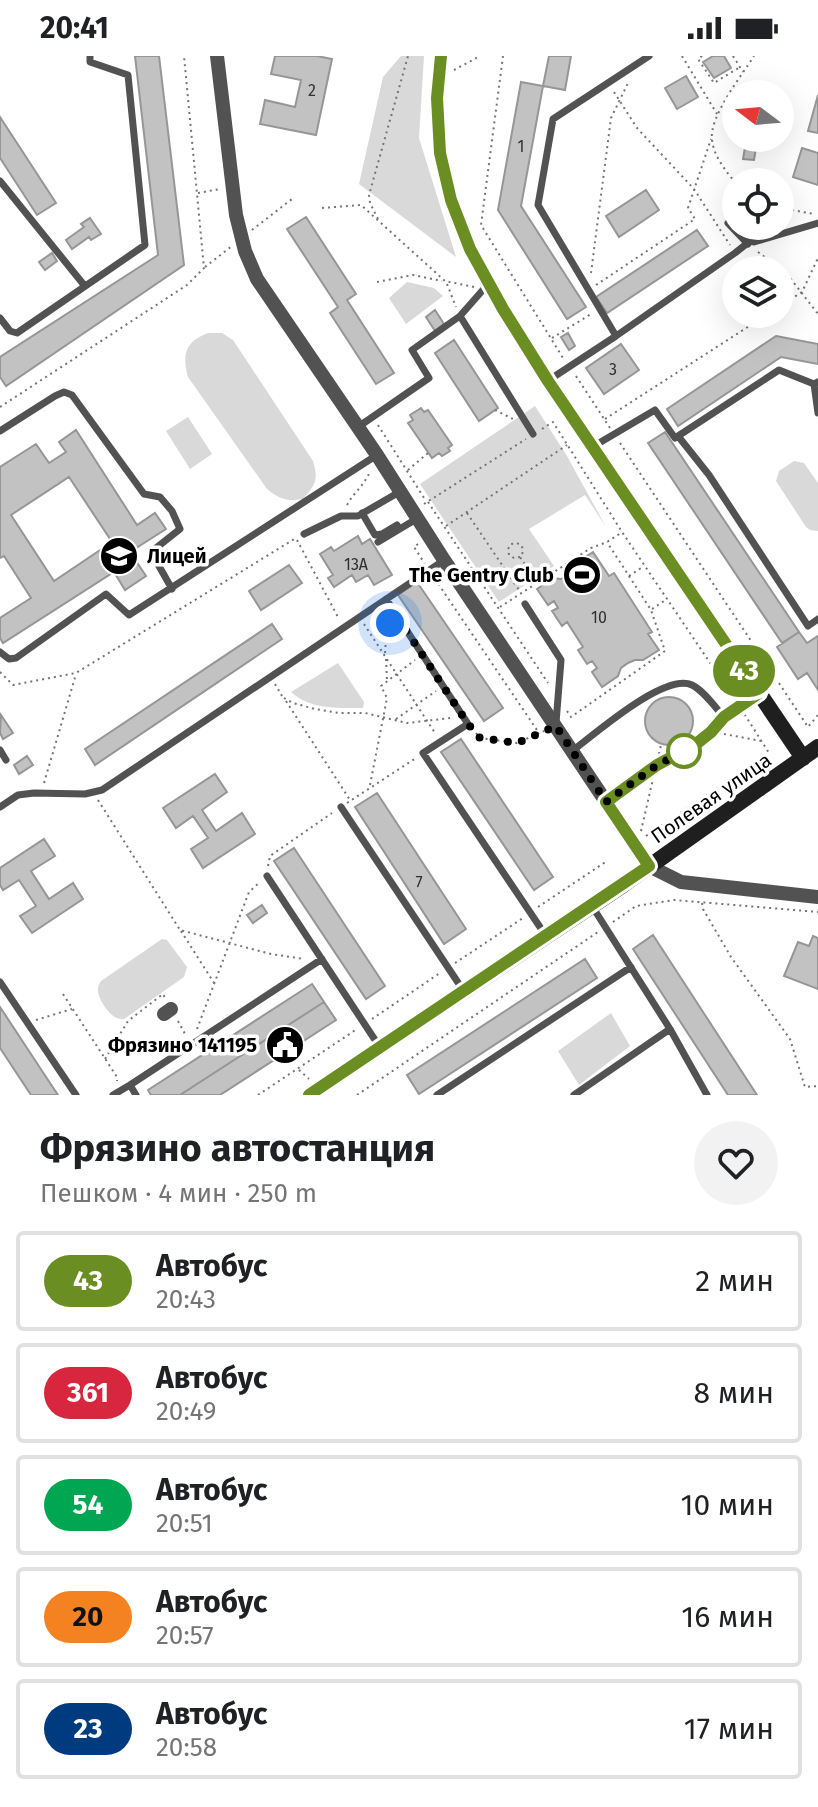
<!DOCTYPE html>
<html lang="ru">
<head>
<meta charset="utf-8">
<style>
	:root { --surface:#fff; --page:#f2f2f2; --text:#202124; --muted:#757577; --line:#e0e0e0 }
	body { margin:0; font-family:"Fira Sans",sans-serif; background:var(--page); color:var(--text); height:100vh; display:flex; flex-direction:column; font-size:30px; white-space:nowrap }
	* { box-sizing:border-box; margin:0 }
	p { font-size:26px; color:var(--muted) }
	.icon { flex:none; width:44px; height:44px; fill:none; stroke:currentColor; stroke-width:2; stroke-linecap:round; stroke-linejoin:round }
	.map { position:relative; height:1039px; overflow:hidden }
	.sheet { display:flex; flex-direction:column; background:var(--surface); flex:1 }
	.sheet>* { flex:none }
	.badge { padding:0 16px; border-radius:26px; font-size:28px; line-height:52px }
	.needle { width:52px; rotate:286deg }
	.controls { position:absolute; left:722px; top:24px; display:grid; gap:16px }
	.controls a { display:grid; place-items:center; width:72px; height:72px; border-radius:50%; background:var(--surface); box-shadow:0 8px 32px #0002; font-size:40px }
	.you { position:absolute; width:40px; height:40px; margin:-20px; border:6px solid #fff; border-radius:50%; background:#1a73e8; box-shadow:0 0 0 12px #1a73e833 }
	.map>.badge { position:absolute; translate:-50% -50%; box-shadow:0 0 0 4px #fff }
	.round { display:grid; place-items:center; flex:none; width:84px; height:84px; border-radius:42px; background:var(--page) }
	.summary { display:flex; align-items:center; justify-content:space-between; height:136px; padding:0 40px }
	h1 { font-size:38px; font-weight:700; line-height:60px }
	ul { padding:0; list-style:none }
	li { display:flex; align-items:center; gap:24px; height:100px; margin:0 16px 12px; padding:0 24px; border:4px solid var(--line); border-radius:8px }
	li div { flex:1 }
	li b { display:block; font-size:30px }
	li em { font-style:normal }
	li .badge { min-width:88px; font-weight:700; text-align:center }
	.status { display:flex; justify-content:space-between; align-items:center; height:56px; padding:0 40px; background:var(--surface); direction:ltr }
	.status svg { height:22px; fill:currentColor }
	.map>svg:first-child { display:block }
</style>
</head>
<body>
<div class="status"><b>20:41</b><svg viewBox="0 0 49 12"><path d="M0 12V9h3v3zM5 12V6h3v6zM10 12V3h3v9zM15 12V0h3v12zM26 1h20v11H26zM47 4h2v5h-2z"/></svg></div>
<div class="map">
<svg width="818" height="1039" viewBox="0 0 818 1039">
	<rect width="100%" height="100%" fill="#fff"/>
	<!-- green -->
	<path fill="#d9d9d9" d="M401,0h23l-5,82 37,119 -97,-73 24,-107z
		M407,226l27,6 9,8 -37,28 -17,-26z
		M208,277h14l11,7 80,121c6,19 2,24 -10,38 -15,3 -24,0 -36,-10l-79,-112c-6,-23 -3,-35 20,-44z
		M535,350l32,50 39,71 -21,-32 -56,34 25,37 -55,36 -79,-118z
		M188,361l24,37 -22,15 -24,-38z
		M794,405l10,2 14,20v48l-8,-1 -4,-3 -30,-46 3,-10z
		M338,607l26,39 -1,6c-25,0 -52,2 -72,-16z
		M162,883l5,1 20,27 -3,10 -60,42c-2,0 -5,0 -7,-1 -8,-2 -21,-22 -19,-30 0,-3 2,-5 3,-7z
		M611,957l19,33 -51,39 -21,-34z"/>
	<!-- building -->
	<path fill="#c2c2c2" stroke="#969696" stroke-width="2" fill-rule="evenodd" d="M135,0h24l25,209 -178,121 -6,-9v-20l158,-102z
		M275,0h42l15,3 -16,76 -56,-11 5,-24 30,7 6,-27 -30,-6z
		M549,0h22l-6,34 -22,-4z
		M713,0h11l7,12 -17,10 -11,-16z
		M686,20l12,21 -21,12 -12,-21z
		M521,26l22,4 -22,120 65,101 -19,12 -69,-109z
		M818,39v38l-10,-2z
		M0,61l56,86 -19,12 -37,-57z
		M745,91l11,1 -2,12 -11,-1z
		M802,92l16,5v32l-25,-8z
		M646,134l13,20 -40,27 -13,-21z
		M306,161l50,77 -9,6 47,73 -18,11 -46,-71 8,-6 -51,-78z
		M90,162l11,16 -10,6 -2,-3 -17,12 -6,-9 18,-13 -3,-3z
		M697,174l11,16 -101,67 -11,-16z
		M52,197l5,8 -12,9 -6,-8z
		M435,254l9,14 -9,7 -9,-14z
		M568,277l7,13 -6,4 -8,-13z
		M776,280l42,8v20l-37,-7 -103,69 -11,-17z
		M454,284l44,68 -19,13 -44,-68z
		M621,288l18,26 -35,24 -18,-26z
		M421,352l3,4 4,-2 24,35 -4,3 2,3 -8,5 -3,-3 -7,5 -24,-35 5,-3 -3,-5z
		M76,374l61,95 18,-12 11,16 -36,23 16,24 -21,14 -11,-18 -111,71 -3,-5v-20l31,-20 -27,-42 -4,2v-91l36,-23 13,19 17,-11 -7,-10zM69,421l43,65 -58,39 -43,-66z
		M665,376l134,200 -17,11 -134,-200z
		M358,480l4,8 8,-5 22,36 -18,10 -6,-10 -12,7 -4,-7 -18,12 -6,-9 5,-3 -13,-21 11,-7 3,4z
		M593,496l16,24 5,-3 38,59 -4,2 11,16 -16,10h-8l-7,3 -7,5 -3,8 -16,11 -10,-15 5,-4 -5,-7 -5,3 -9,-14 5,-3 -16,-25 -5,4 -10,-15 6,-3 -4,-7 -6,4 -11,-16 16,-11 8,1 7,-4 9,-13z
		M289,509l13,18 -41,27 -12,-19z
		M417,526l86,126 -19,13 -86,-126z
		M272,568l10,15 -187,126 -10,-16z
		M799,576l8,11 11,-7v54l-11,-17 -9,6 -21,-32z
		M645 665a24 24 0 1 1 48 0a24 24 0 1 1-48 0Z
		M1,659l12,18 -10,6 -3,-6z
		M461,683l92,138 -19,13 -93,-138z
		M27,700l6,9 -14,9 -5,-9z
		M215,718l12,18 -25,18 14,21 26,-18 13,21 -52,34 -12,-19 17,-11 -15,-22 -17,12 -13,-20z
		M377,737l89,136 -22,15 -89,-137z
		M44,783l11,17 -24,15 18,28 24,-16 10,16 -51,34 -12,-17 16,-10 -17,-26 -16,10 -3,-5v-17z
		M294,792l91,138 -19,13 -92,-138z
		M262,849l5,8 -14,10 -6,-8z
		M653,879l104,160h-29l-95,-146z
		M813,880l5,2v51l-34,-13 14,-34 11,4z
		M585,903l12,19 -178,116 -12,-19z
		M312,928l12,18 -144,93h-29l-3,-5z
		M324,946l12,18 -116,75h-40z
		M0,951l50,76 8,12h-27l-31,-47z"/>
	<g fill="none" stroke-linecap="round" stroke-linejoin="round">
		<!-- path -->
		<path stroke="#747474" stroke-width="2" stroke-dasharray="2 4" stroke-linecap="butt" d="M503,0l-22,169 82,133
			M682,0l35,58
			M702,0l-4,3 16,24 26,-16
			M733,0l10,16
			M454,14l26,-14
			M614,36l23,36 57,61 36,56
			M736,127c-10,-11 -23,-28 -24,-44 -3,-22 30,-64 42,-83
			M198,137l22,-4
			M322,152l39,-3 84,76 29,6
			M792,154l22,4
			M378,163l-8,-16 -1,-8 39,-139
			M252,174l40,-31
			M758,196l29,22 31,40
			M205,211l27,-21
			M591,217l20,-155 18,-37
			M377,226l36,-7 29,6
			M447,228l9,23
			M596,229l99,-66 -7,-11 23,-69
			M780,250l22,-14 16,-34
			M552,282l39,-24
			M576,320l34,52
			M0,351l187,-122 17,-17 -20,-212
			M495,354l18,9
			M605,363l163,-105
			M378,369l48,76
			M542,373l11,-7 69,110 113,168
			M620,387l188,284 10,-12
			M408,414l20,-17
			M428,446l120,181
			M424,448l102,-65
			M347,449c7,-13 18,-20 23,-34
			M467,457l54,80
			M446,470l121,-81
			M297,484l42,79
			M418,488l-4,3 11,17
			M520,501l-6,1 -5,-3 -1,-6 3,-5 6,-1 5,3 1,6 -3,5 17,25
			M629,520l15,-10
			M435,523l104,154
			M500,551l91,-59 16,-6 14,-9
			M652,553l15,-10
			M364,568l71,109
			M385,597l1,-14 4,-15
			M386,603l1,22
			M0,616l13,13 63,-12 220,-135
			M275,628l7,12
			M284,642l9,5 22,6 24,4h26l42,10 44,-5
			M286,645l64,99
			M567,655l4,6 94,-66 -14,-41 -44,-68
			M396,663l40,-28
			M476,677l4,5 37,5 27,-12
			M724,678l37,7
			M659,698l2,-9
			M44,727l32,-109
			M370,729l17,-87 -6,-12 34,-26
			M98,744l82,130 91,24 33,5
			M347,747l69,-45
			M641,775l12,-52
			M646,780l123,-83 -24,-38
			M268,810l2,-10 62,-43
			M702,847l1,6 28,48 59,82 15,48 13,-1
			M538,851l69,-46
			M613,866l23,-16 38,-6 144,12
			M181,875l33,52
			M455,907l68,-45
			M63,938l54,83v4
			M372,963l68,-46
			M36,964l36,-11
			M178,965l7,13
			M197,973l52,-137 11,-10
			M105,1003l23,-38 35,-27 2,4
			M299,1014l10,9
			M258,1039l99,-66
			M357,1039l241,-163"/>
		<!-- lane -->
		<path stroke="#525252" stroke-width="7" d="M0,125l84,104
			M780,154l5,3 -5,4
			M736,159l-8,8 20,21
			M754,186l64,-19
			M460,260l73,118
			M0,262l10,13 7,2 128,-88 -17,-170 -38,-13v-6
			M616,280l-78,-131 15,-86 96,-63
			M549,324l67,-44 119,-83 34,-27
			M814,328l4,29
			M358,371l71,-49 -17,-28 48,-34 29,-33
			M0,375l55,-35 9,-4 8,3 72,99 16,3 12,14 8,18 -29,23 21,37
			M678,380l31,39 99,151 10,-7
			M594,390l61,-36 20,28 104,-68 35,14 4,-2
			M362,457l13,22 7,-1 15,-9
			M304,478l37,-18h17l43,-25
			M378,486l40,-24
			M386,543l82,125 -45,29 123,183
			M525,548l36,56 -5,63
			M0,596l9,7 7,-1 90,-64 23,21 248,-160
			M0,694l6,10
			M572,695c23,-17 93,-79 120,-66 12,6 23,22 32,32
			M606,746l25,-20 26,-17 39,-21 15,-12 13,-15 35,-24
			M0,751l18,-12 16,-2 51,1 17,-4 341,-229
			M341,751l122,183
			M267,820l112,170
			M592,850l78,123 37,66
			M0,926l76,113
			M113,1039l17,-10
			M136,1039l-6,-10 192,-126
			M437,1039l194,-128
			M574,1039l96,-66"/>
		<!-- street -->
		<path stroke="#525252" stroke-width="14" d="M217,0l19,159 9,36 12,28 120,176 67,105 205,306 32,16 137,15
			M164,958l7,-5"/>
		<!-- secondary -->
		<path stroke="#1f1f1f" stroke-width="16" d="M441,0l-4,42 3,55 11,47 19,49 33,60 45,72 255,377
			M309,1039l314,-210 195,-138"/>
	</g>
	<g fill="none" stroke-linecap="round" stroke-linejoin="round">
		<!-- line casing -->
		<g stroke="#fff" stroke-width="18">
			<path id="line" d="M309,1039l340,-229 -43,-64 51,-37 39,-21 15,-12 13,-15 35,-24 -211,-312 -45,-72 -33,-60 -19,-49 -11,-47 -3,-55 4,-42"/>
		</g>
		<!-- line -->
		<use href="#line" stroke="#6b8e23" stroke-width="12"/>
		<!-- walk -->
		<path stroke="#000" stroke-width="8" stroke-dasharray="0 14.4" d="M390,567l6,-8 72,109 12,14 37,5 39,-17 50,76 51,-37 32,-16 -5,2"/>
	</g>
	<!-- icons -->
	<defs>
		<g id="school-disc" transform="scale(2)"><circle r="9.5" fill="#000" stroke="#fff"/><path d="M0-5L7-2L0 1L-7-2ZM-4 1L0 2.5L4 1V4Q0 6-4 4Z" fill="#fff"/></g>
		<g id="stadium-disc" transform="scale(2)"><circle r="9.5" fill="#000" stroke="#fff"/><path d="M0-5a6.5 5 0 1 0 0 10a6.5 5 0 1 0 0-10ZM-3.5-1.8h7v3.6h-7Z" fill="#fff"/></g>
		<g id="civic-disc" transform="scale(2)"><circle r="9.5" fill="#000" stroke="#fff"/><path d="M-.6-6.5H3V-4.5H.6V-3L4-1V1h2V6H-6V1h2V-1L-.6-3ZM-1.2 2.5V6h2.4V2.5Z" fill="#fff"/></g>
	</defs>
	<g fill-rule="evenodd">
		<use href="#school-disc" x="119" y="500"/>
		<use href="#stadium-disc" x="582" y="519"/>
		<use href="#civic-disc" x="285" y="989"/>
	</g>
	<!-- markers -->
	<circle fill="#fff" stroke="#6b8e23" stroke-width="4" cx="684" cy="695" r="16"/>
	<g text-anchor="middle" stroke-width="7" stroke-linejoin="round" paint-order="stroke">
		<!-- number labels -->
		<g font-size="16" fill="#303030">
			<text x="312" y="40">2</text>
			<text x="521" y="96">1</text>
			<text x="613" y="319">3</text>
			<text x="356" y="514">13А</text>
			<text x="599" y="567">10</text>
			<text x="419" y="832">7</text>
		</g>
		<!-- poi labels -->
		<g font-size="20" font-weight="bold" fill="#000" stroke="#fff" text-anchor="end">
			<text x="147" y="507" text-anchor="start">Лицей</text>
			<text x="554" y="526">The Gentry Club</text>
			<text x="257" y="996">Фрязино 141195</text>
		</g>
		<!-- street labels -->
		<g font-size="20" fill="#000" stroke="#fff">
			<text transform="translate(711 742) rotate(-35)" y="7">Полевая улица</text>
		</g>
	</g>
</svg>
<div class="controls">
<a><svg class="needle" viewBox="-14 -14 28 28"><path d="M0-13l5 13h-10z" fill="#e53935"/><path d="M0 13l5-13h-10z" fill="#757577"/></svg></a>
<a><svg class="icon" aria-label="locate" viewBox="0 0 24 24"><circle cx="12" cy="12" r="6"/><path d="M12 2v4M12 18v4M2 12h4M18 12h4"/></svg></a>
<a><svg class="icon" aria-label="layers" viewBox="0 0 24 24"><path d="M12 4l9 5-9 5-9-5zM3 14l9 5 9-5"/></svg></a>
</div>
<div class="you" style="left:390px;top:567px"></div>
<b class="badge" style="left:744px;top:615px;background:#6b8e23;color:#fff">43</b>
</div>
<section class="sheet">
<div class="summary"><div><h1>Фрязино автостанция</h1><p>Пешком · 4 мин · 250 m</p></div><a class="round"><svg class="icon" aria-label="heart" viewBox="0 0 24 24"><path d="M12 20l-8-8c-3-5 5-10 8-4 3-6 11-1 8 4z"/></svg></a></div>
<ul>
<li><span class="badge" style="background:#6b8e23;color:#fff">43</span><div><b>Автобус</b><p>20:43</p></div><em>2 мин</em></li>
<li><span class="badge" style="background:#d7263d;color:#fff">361</span><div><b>Автобус</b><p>20:49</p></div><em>8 мин</em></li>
<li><span class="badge" style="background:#00a651;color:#fff">54</span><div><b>Автобус</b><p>20:51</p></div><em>10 мин</em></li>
<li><span class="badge" style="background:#f58220;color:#111">20</span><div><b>Автобус</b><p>20:57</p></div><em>16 мин</em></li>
<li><span class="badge" style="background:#003b80;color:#fff">23</span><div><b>Автобус</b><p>20:58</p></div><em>17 мин</em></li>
</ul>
</section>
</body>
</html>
